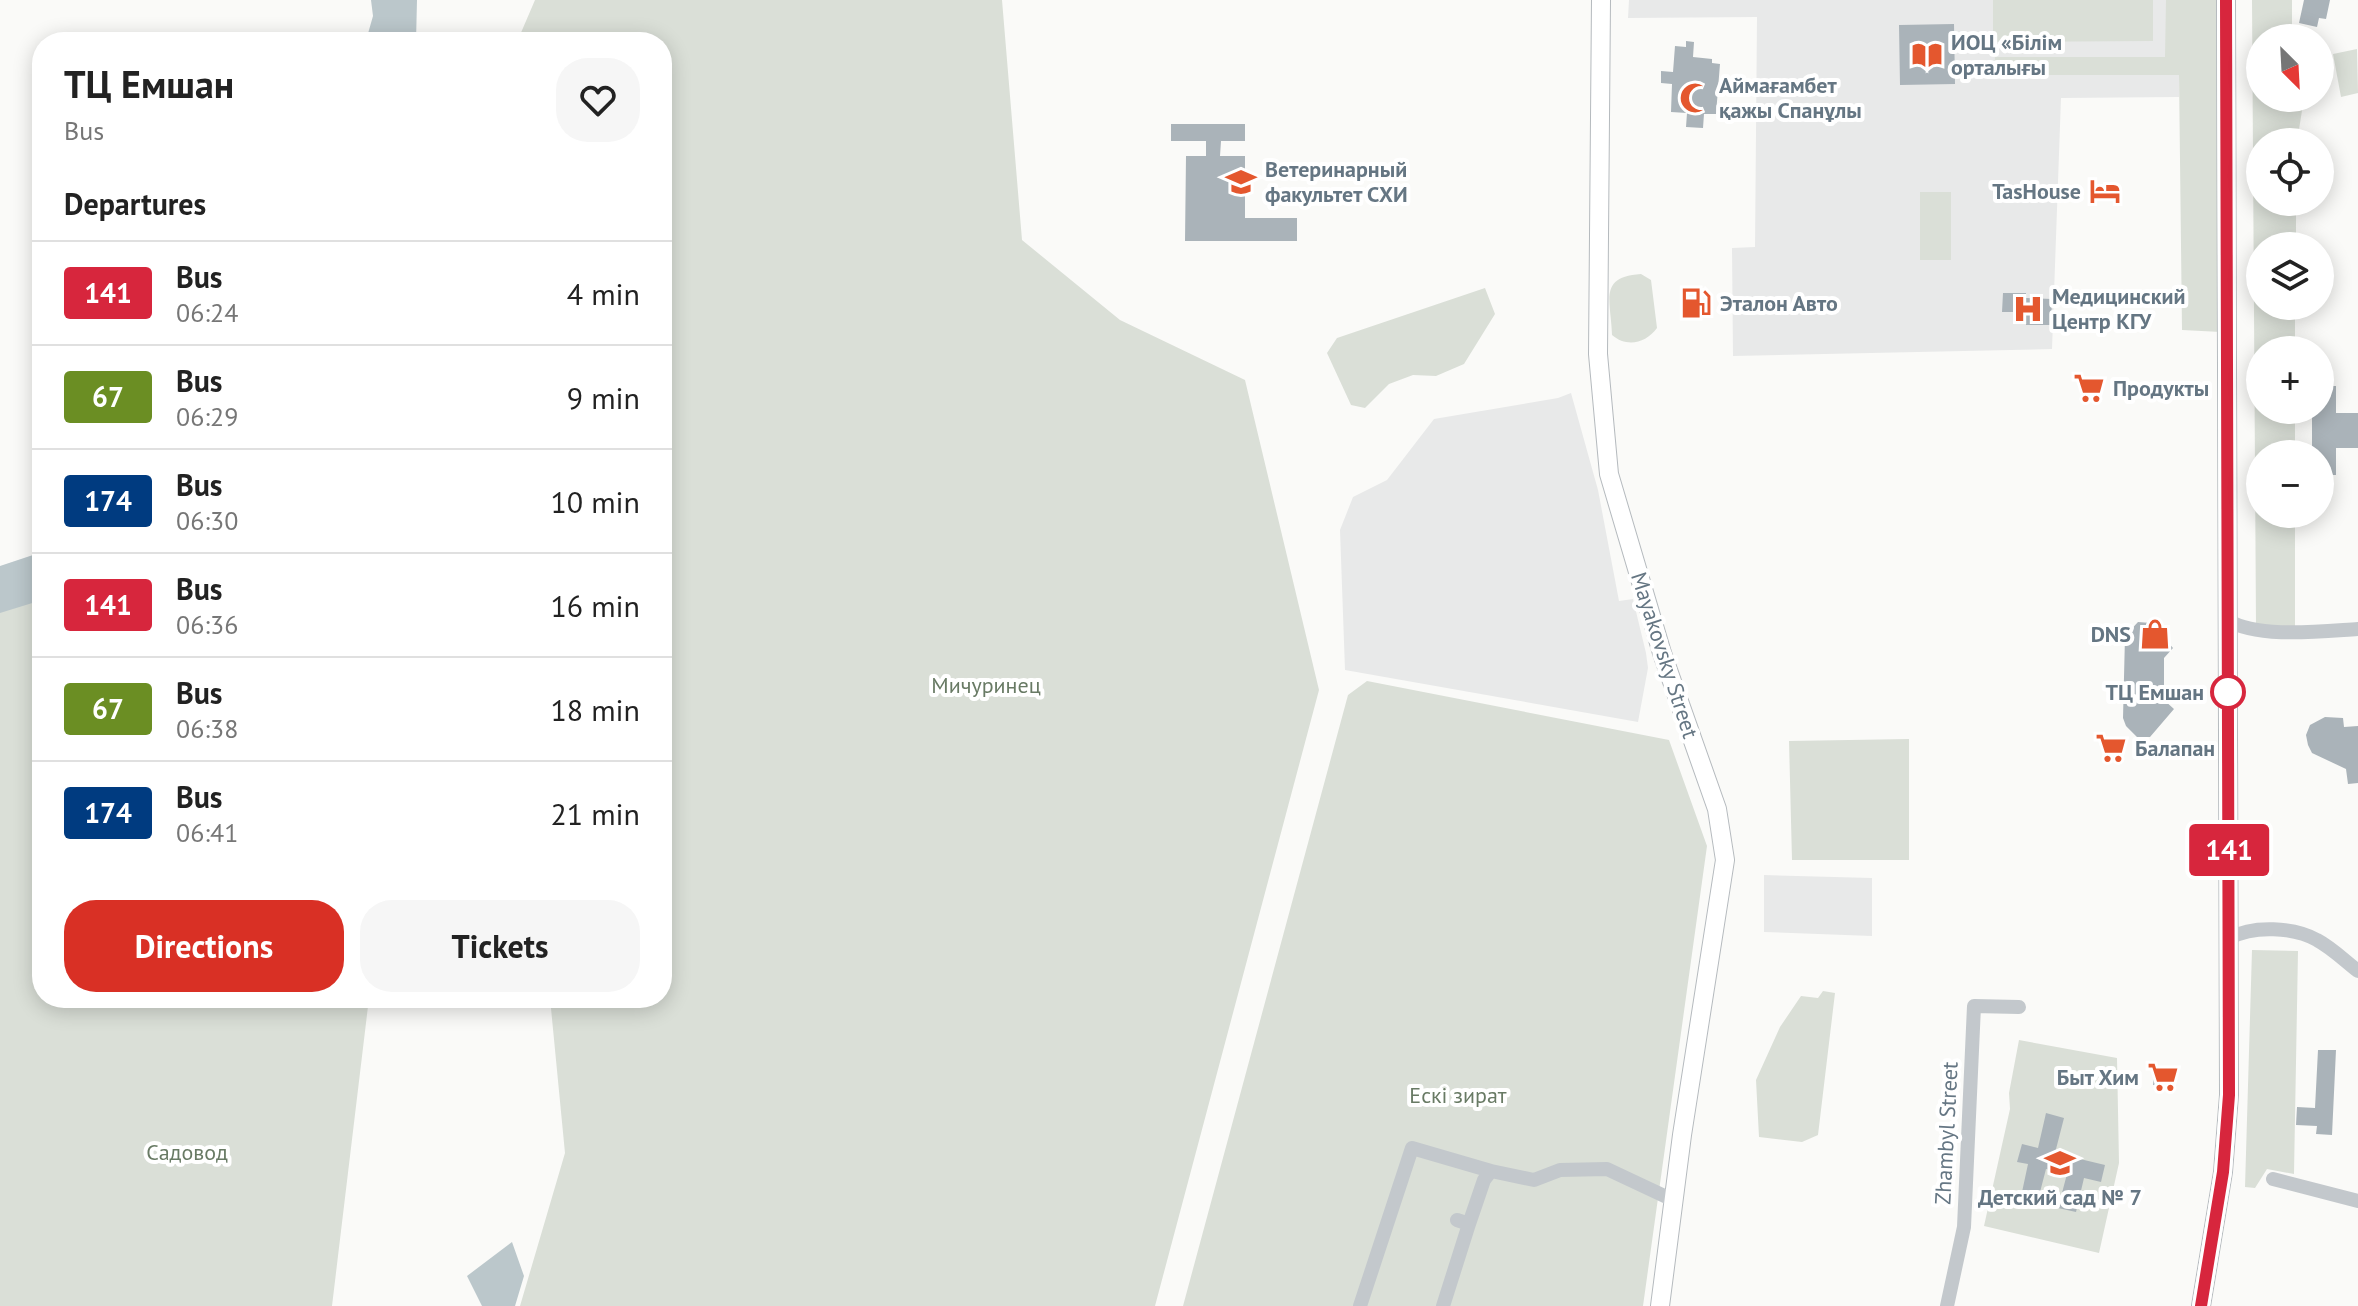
<!DOCTYPE html>
<html lang="en">
<head>
<meta charset="utf-8">
<style>
	:root { --surface:#fff; --page:#f6f6f6; --text:#222; --muted:#767676; --line:#e0e0e0; --accent:#d93025 }
	body { margin:0; font-family:"PT Sans",sans-serif; background:var(--page); color:var(--text); height:100vh; display:flex; flex-direction:column; font-size:30px; white-space:nowrap }
	* { box-sizing:border-box; margin:0 }
	p { font-size:26px; color:var(--muted) }
	.icon { flex:none; width:44px; height:44px; fill:none; stroke:currentColor; stroke-width:2; stroke-linecap:round; stroke-linejoin:round }
	.map { position:relative; flex:1; overflow:hidden }
	.sheet { position:absolute; left:32px; top:32px; width:640px; height:976px; display:flex; flex-direction:column; background:var(--surface); border-radius:32px; box-shadow:0 4px 20px #0003 }
	.sheet>* { flex:none }
	.badge { padding:0 16px; border-radius:6px; font-size:28px; line-height:52px }
	.needle { width:52px; rotate:156deg }
	.buttons { position:absolute; left:2246px; top:24px; display:grid; gap:16px }
	.buttons a { display:grid; place-items:center; width:88px; height:88px; border-radius:50%; background:var(--surface); box-shadow:0 4px 20px #0003; font-size:40px }
	.map>.badge { position:absolute; translate:-50% -50%; box-shadow:0 0 0 4px #fff }
	h2 { padding:0 32px; font-size:30px; line-height:72px }
	.round { display:grid; place-items:center; flex:none; width:84px; height:84px; border-radius:32px; background:var(--page) }
	.headline { display:flex; align-items:center; justify-content:space-between; height:136px; padding:0 32px }
	h1 { font-size:38px; font-weight:600; line-height:60px }
	.button { display:flex; gap:16px; margin-top:auto; padding:16px 32px }
	.button a { flex:1; height:92px; border-radius:32px; background:var(--accent); color:#fff; font-size:32px; font-weight:600; line-height:92px; text-align:center }
	.button a+a { background:var(--page); color:var(--text) }
	ul { padding:0; list-style:none }
	li { display:flex; align-items:center; gap:24px; height:104px; padding:0 32px; border-top:2px solid var(--line) }
	li div { flex:1 }
	li b { display:block; font-size:30px }
	li em { font-style:normal }
	li .badge { min-width:88px; font-weight:700; text-align:center }
	.map>svg:first-child { display:block }
</style>
</head>
<body>
<div class="map">
<svg width="2358" height="1306" viewBox="0 0 2358 1306">
	<rect width="100%" height="100%" fill="#fafaf8"/>
	<!-- built -->
	<path fill="#e8e9e9" d="M1629,0h550v97l-118,1 -9,251 -319,7 -1,-108 23,-1 2,-230 -129,1z
		M1571,393l27,97 21,111 14,-2 13,54 2,15 -10,54 -293,-52 -5,-140 13,-33 34,-17 47,-61 124,-21z
		M1764,875l108,3v58l-108,-4z"/>
	<!-- green -->
	<path fill="#dadfd7" d="M535,0h467l20,240 98,80 125,60 74,310 -164,616h-635l45,-153 -15,-155h112v-956h-145z
		M1993,0h160v41l-160,1z
		M2166,0h57l-2,332 -39,-2 -3,-255h-185l1,-18h170z
		M2252,0h40v38h-32v60h44l-7,44h-37v60h36v44h-36v60h35v44h-35v60h35v44h-35v60h35v117l-39,-7z
		M2357,49l1,44 -17,4 -8,-43z
		M1920,192h31v68h-31z
		M1641,274l10,6 6,48c-11,15 -30,20 -45,7 -1,-35 -14,-58 29,-61z
		M1485,288l10,26 -31,50 -28,12 -23,-1 -24,9 -24,24 -14,-3 -24,-52 10,-15z
		M42,588v410h327l-37,308h-332v-698z
		M1367,681l302,59 38,106 -64,460h-460l165,-611z
		M1909,739v121h-117l-3,-119z
		M2252,950l46,1 -4,223 -27,-5 -12,19 -10,-1z
		M1823,991l12,2 -17,142 -16,7 -43,-5 -3,-57 24,-53 21,-31 17,2z
		M2019,1040l98,18 2,105 -20,90 -115,-27 26,-117 -1,-16z"/>
	<!-- water -->
	<path fill="#bbc7cb" d="M371,0h46l-1,42h-59l10,-5 6,-21z
		M42,552v48l-42,13v-47z
		M512,1242l12,34 -9,30h-33l-15,-30z"/>
	<!-- building -->
	<path fill="#aab3b9" d="M2304,0h26l-4,19 -7,-1 -2,9 -18,-4z
		M1954,24l1,60 -55,1 -1,-60z
		M1686,41l8,1 -1,15 19,2v4l8,1 -4,50h-12l-1,14 -17,-1 1,-14 -16,-1 1,-28 -11,-1v-12l12,1 2,-26 11,1z
		M1171,124h74v17h-24l-1,15h25v62h52v23h-112l1,-85h20v-15h-35z
		M2003,293h23v5l26,1 -1,26h-25v-13h-24z
		M2320,386h16v27h22v35h-22v27h-16v-21h-8v-44h8z
		M2138,622l13,1 22,25 -9,10v42l10,9 -24,28h-13l-11,-11 -3,-8 2,-82z
		M2325,717l18,1 1,9 14,-1v57l-10,1 -2,-15 -34,-16 -4,-8 -2,-10 4,-10z
		M2318,1050h18l-4,85 -16,-1 1,-8 -21,-1 1,-18 18,1z
		M2155,1067l18,1 -2,18 -18,-1z
		M2046,1113l18,5 -9,35 50,12 -4,17 -17,-4 -8,34 -18,-4 9,-34 -21,-5 -7,27 -17,-4 6,-28 -11,-2 5,-18 16,4z"/>
	<g fill="none" stroke-linecap="round" stroke-linejoin="round">
		<!-- major casing -->
		<g stroke="#b5babe" stroke-width="20">
			<path id="major" d="M1601,0l-3,354 11,120 53,179 55,156 8,51 -43,275 -22,171
				M2201,1306l22,-134 6,-77 -3,-1095"/>
		</g>
		<!-- minor -->
		<path stroke="#c3c8cc" stroke-width="14" d="M2228,620c28,19 96,11 130,9
			M2230,938c23,-13 64,-11 87,2 15,8 28,21 41,31
			M2273,1179l85,22
			M1457,1220l12,4 15,-44 7,-9 43,9 26,-10 47,-1 66,31
			M1360,1306l52,-158 79,23
			M1443,1306l26,-82
			M1947,1306l17,-79 10,-221 45,1"/>
		<!-- major -->
		<use href="#major" stroke="#fff" stroke-width="18"/>
	</g>
	<g fill="none" stroke-linecap="round" stroke-linejoin="round">
		<!-- line casing -->
		<g stroke="#fff" stroke-width="18">
			<path id="line" d="M2201,1306l22,-134 6,-77 -3,-1095"/>
		</g>
		<!-- line -->
		<use href="#line" stroke="#d7263d" stroke-width="12"/>
	</g>
	<!-- icons -->
	<defs>
		<g id="library-bare" transform="scale(2.4)"><path d="M-6-4Q-3-5.5-.7-3.5V5Q-3 3-6 4ZM6-4Q3-5.5 .7-3.5V5Q3 3 6 4Z" fill="#e4572e" stroke="#fff" stroke-width="2.5" paint-order="stroke"/></g>
		<g id="mosque-bare" transform="scale(2.4)"><path d="M3.5-4.9A6 6 0 1 0 3.5 4.9A5 5 0 1 1 3.5-4.9Z" fill="#e4572e" stroke="#fff" stroke-width="2.5" paint-order="stroke"/></g>
		<g id="university-bare" transform="scale(2.4)"><path d="M0-5L7-2L0 1L-7-2ZM-4 1L0 2.5L4 1V4Q0 6-4 4Z" fill="#e4572e" stroke="#fff" stroke-width="2.5" paint-order="stroke"/></g>
		<g id="hotel-bare" transform="scale(2.4)"><path d="M-6-4.5h1.5V1H6V5H4.5V3h-9V5H-6ZM-4 0a1.8 1.8 0 1 1 3.6 0ZM.5 0V-2.5h3Q6-2.5 6 0Z" fill="#e4572e" stroke="#fff" stroke-width="2.5" paint-order="stroke"/></g>
		<g id="fuel-bare" transform="scale(2.4)"><path d="M-5.5-6h7V0h2V4h1.3V-2.5L3-4.5l.8-.8L6-3V5H2.5V1h-1V6h-7ZM-4.2-4.7v3.2H.2V-4.7Z" fill="#e4572e" stroke="#fff" stroke-width="2.5" paint-order="stroke"/></g>
		<g id="hospital-bare" transform="scale(2.4)"><path d="M-5-5h3v3.5h4V-5h3V5h-3V1.5h-4V5h-3Z" fill="#e4572e" stroke="#fff" stroke-width="2.5" paint-order="stroke"/></g>
		<g id="supermarket-bare" transform="scale(2.4)"><path d="M-6-5.5h2.5l.6 2H6L4.5 2H-2.5L-4.4-4H-6ZM-1.5 3.2a1.3 1.3 0 1 0 .1 0ZM3 3.2a1.3 1.3 0 1 0 .1 0Z" fill="#e4572e" stroke="#fff" stroke-width="2.5" paint-order="stroke"/></g>
		<g id="shop-bare" transform="scale(2.4)"><path d="M-5-2.5h2.3a2.7 3.5 0 0 1 5.4 0H5L5.5 6h-11ZM-1.5-2.5h3a1.5 2.3 0 0 0-3 0Z" fill="#e4572e" stroke="#fff" stroke-width="2.5" paint-order="stroke"/></g>
		<g id="school-bare" transform="scale(2.4)"><path d="M0-5L7-2L0 1L-7-2ZM-4 1L0 2.5L4 1V4Q0 6-4 4Z" fill="#e4572e" stroke="#fff" stroke-width="2.5" paint-order="stroke"/></g>
	</defs>
	<g fill-rule="evenodd">
		<use href="#library-bare" x="1927" y="55"/>
		<use href="#mosque-bare" x="1695" y="98"/>
		<use href="#university-bare" x="1241" y="182"/>
		<use href="#hotel-bare" x="2105" y="191"/>
		<use href="#fuel-bare" x="1696" y="303"/>
		<use href="#hospital-bare" x="2028" y="309"/>
		<use href="#supermarket-bare" x="2089" y="388"/>
		<use href="#shop-bare" x="2155" y="634"/>
		<use href="#supermarket-bare" x="2111" y="748"/>
		<use href="#supermarket-bare" x="2163" y="1077"/>
		<use href="#school-bare" x="2060" y="1163"/>
	</g>
	<!-- markers -->
	<circle fill="#fff" stroke="#d7263d" stroke-width="4" cx="2228" cy="692" r="16"/>
	<g text-anchor="middle" stroke-width="8" stroke-linejoin="round" paint-order="stroke">
		<!-- poi labels -->
		<g font-size="22" font-weight="bold" fill="#657683" stroke="#fff" text-anchor="start">
			<text x="1951" y="50">ИОЦ «Білім<tspan x="1951" dy="25">орталығы</tspan></text>
			<text x="1719" y="93">Аймағамбет<tspan x="1719" dy="25">қажы Спанұлы</tspan></text>
			<text x="1265" y="177">Ветеринарный<tspan x="1265" dy="25">факультет СХИ</tspan></text>
			<text x="2081" y="199" text-anchor="end">TasHouse</text>
			<text x="2052" y="304">Медицинский<tspan x="2052" dy="25">Центр КГУ</tspan></text>
			<text x="1720" y="311">Эталон Авто</text>
			<text x="2113" y="396">Продукты</text>
			<text x="2131" y="642" text-anchor="end">DNS</text>
			<text x="2135" y="756">Балапан</text>
			<text x="2139" y="1085" text-anchor="end">Быт Хим</text>
			<text x="2060" y="1205" text-anchor="middle">Детский сад № 7</text>
		</g>
		<!-- street labels -->
		<g font-size="22" fill="#657683" stroke="#fff">
			<text transform="translate(1665 655) rotate(72)" y="8">Mayakovsky Street</text>
			<text transform="translate(1946 1133) rotate(-87)" y="8">Zhambyl Street</text>
		</g>
		<!-- park labels -->
		<g font-size="22" fill="#687a64" stroke="#fff">
			<text x="986" y="693">Мичуринец</text>
			<text x="1458" y="1103">Ескі зират</text>
			<text x="187" y="1160">Садовод</text>
		</g>
		<!-- stop labels -->
		<g font-size="22" font-weight="bold" fill="#657683" stroke="#fff" text-anchor="end">
			<text x="2204" y="700">ТЦ Емшан</text>
		</g>
	</g>
</svg>
<div class="buttons">
<a><svg class="needle" viewBox="-14 -14 28 28"><path d="M0-13l5 13h-10z" fill="#e53935"/><path d="M0 13l5-13h-10z" fill="#767676"/></svg></a>
<a><svg class="icon" aria-label="locate" viewBox="0 0 24 24"><circle cx="12" cy="12" r="6"/><path d="M12 2v4M12 18v4M2 12h4M18 12h4"/></svg></a>
<a><svg class="icon" aria-label="layers" viewBox="0 0 24 24"><path d="M12 4l9 5-9 5-9-5zM3 14l9 5 9-5"/></svg></a>
<a>+</a>
<a>−</a>
</div>
<b class="badge" style="left:2229px;top:850px;background:#d7263d;color:#fff">141</b>
<section class="sheet">
<div class="headline"><div><h1>ТЦ Емшан</h1><p>Bus</p></div><a class="round"><svg class="icon" aria-label="heart" viewBox="0 0 24 24"><path d="M12 20l-8-8c-3-5 5-10 8-4 3-6 11-1 8 4z"/></svg></a></div>
<h2>Departures</h2>
<ul>
<li><span class="badge" style="background:#d7263d;color:#fff">141</span><div><b>Bus</b><p>06:24</p></div><em>4 min</em></li>
<li><span class="badge" style="background:#6b8e23;color:#fff">67</span><div><b>Bus</b><p>06:29</p></div><em>9 min</em></li>
<li><span class="badge" style="background:#003b80;color:#fff">174</span><div><b>Bus</b><p>06:30</p></div><em>10 min</em></li>
<li><span class="badge" style="background:#d7263d;color:#fff">141</span><div><b>Bus</b><p>06:36</p></div><em>16 min</em></li>
<li><span class="badge" style="background:#6b8e23;color:#fff">67</span><div><b>Bus</b><p>06:38</p></div><em>18 min</em></li>
<li><span class="badge" style="background:#003b80;color:#fff">174</span><div><b>Bus</b><p>06:41</p></div><em>21 min</em></li>
</ul>
<div class="button"><a>Directions</a><a>Tickets</a></div>
</section>
</div>
</body>
</html>
